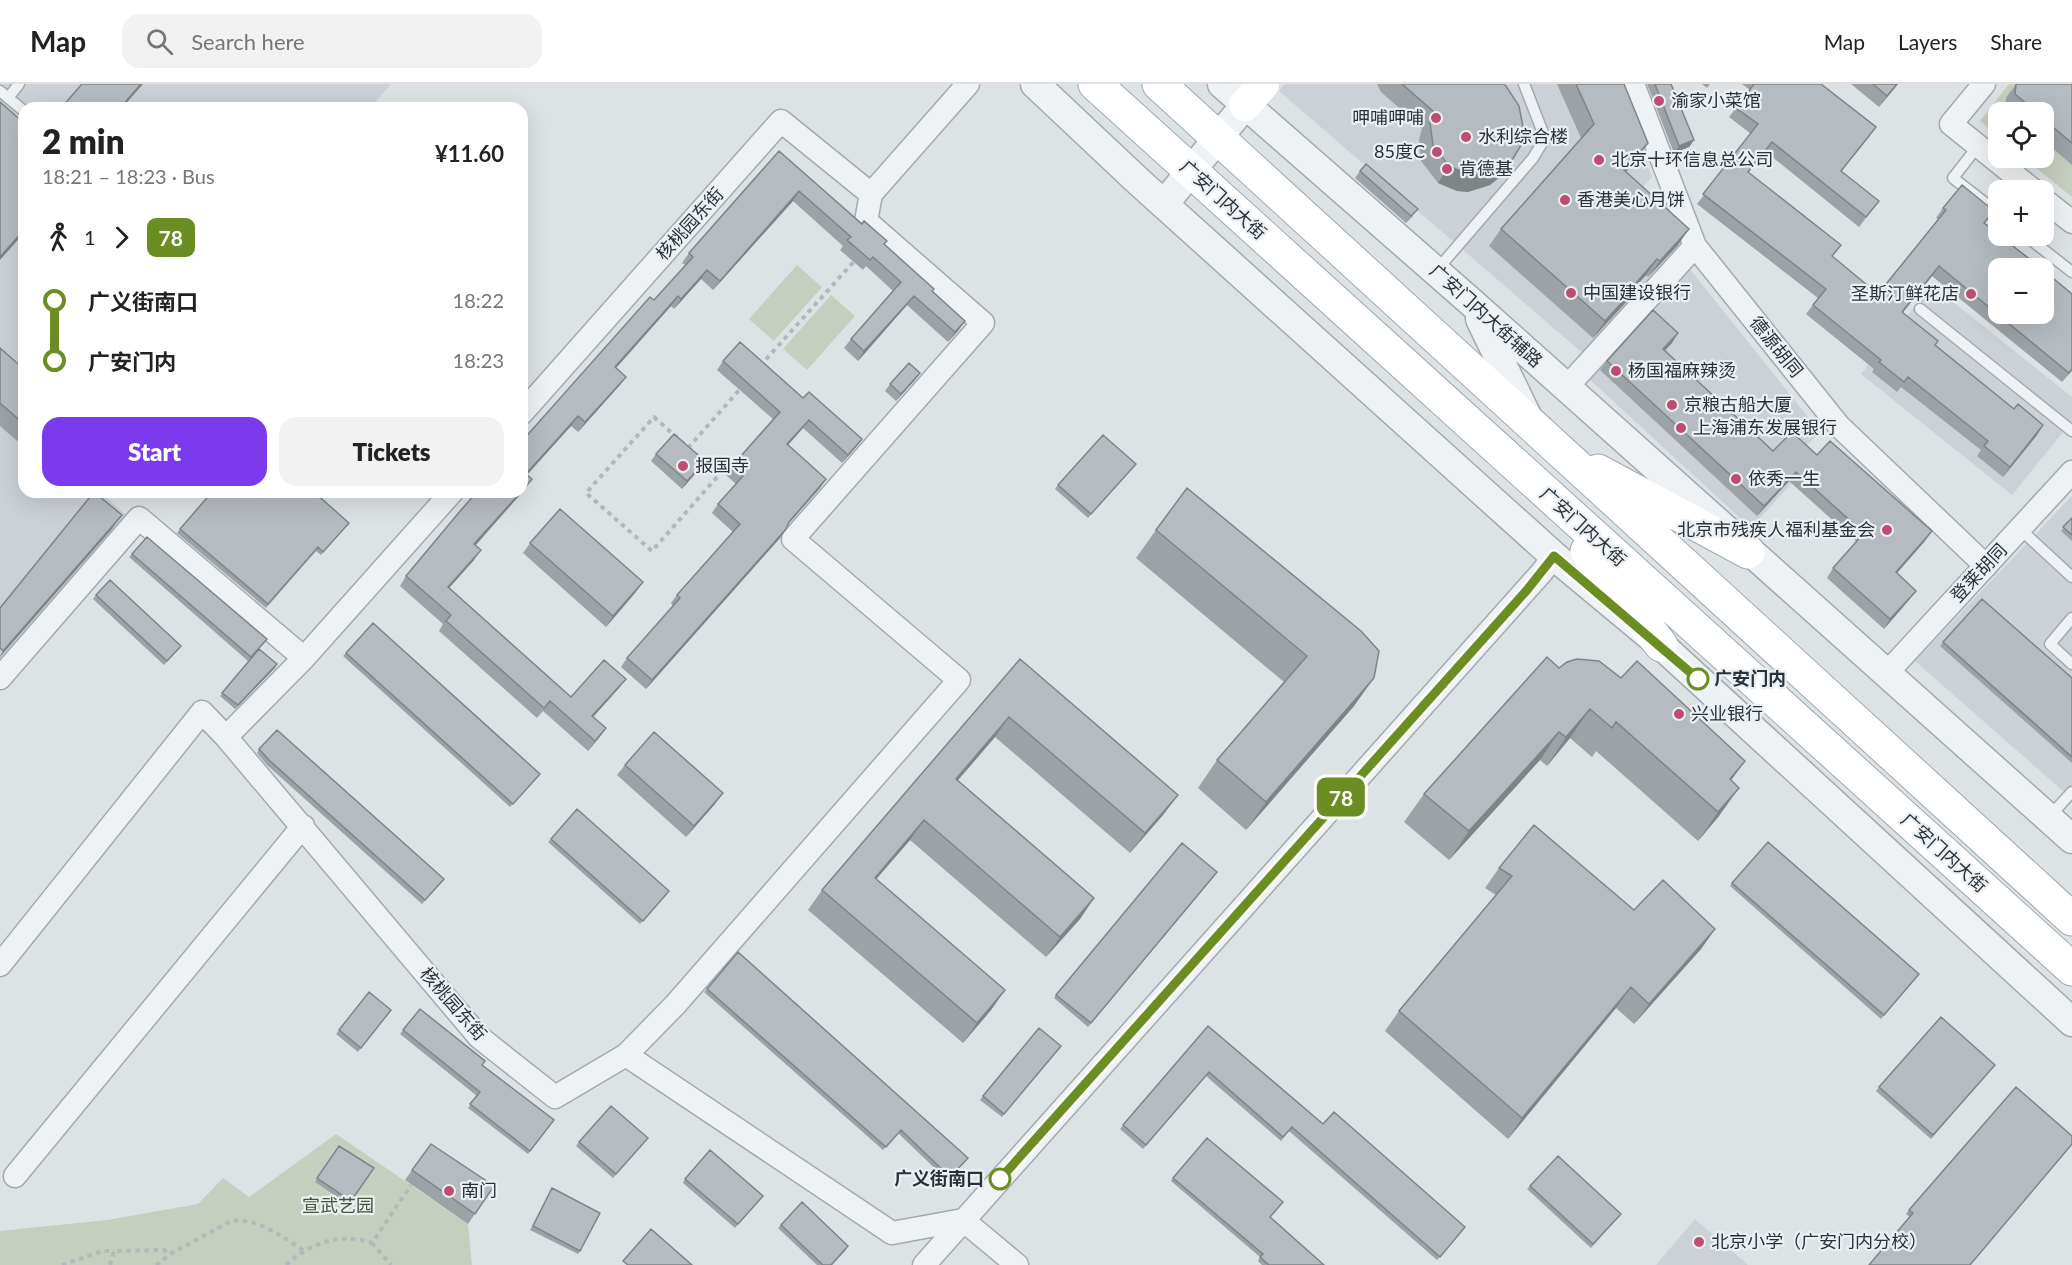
<!DOCTYPE html>
<html lang="en">
<head>
<meta charset="utf-8">
<style>
	:root { --surface:#fff; --page:#f2f2f2; --text:#222; --muted:#767676; --line:#e0e0e0; --accent:#7c3aed }
	body { margin:0; font-family:Lato,"Noto Sans SC",sans-serif; background:var(--page); color:var(--text); height:100vh; display:flex; flex-direction:column; font-size:22px; white-space:nowrap }
	* { box-sizing:border-box; margin:0 }
	p { font-size:20px; color:var(--muted) }
	.icon { flex:none; width:33px; height:33px; fill:none; stroke:currentColor; stroke-width:2; stroke-linecap:round; stroke-linejoin:round }
	.map { position:relative; flex:1; overflow:hidden }
	.drawer { position:absolute; left:18px; top:18px; width:510px; height:396px; display:flex; flex-direction:column; background:var(--surface); border-radius:18px; box-shadow:0 6px 24px #0002 }
	.drawer>* { flex:none }
	.badge { padding:0 12px; border-radius:9px; font-size:21px; line-height:39px }
	.fabs { position:absolute; left:1988px; top:18px; display:grid; gap:12px }
	.fabs a { display:grid; place-items:center; width:66px; height:66px; border-radius:12px; background:var(--surface); box-shadow:0 6px 24px #0002; font-size:30px }
	.map>.badge { position:absolute; translate:-50% -50%; box-shadow:0 0 0 3px #fff }
	.legs { display:flex; align-items:center; gap:9px; height:66px; padding:0 24px; font-size:20px }
	.legs p { margin-inline-start:auto }
	.summary { display:flex; align-items:center; justify-content:space-between; height:102px; padding:0 24px }
	h1 { font-size:33px; font-weight:800; line-height:45px }
	.primary-button { display:flex; gap:12px; margin-top:auto; padding:12px 24px }
	.primary-button a { flex:1; height:69px; border-radius:18px; background:var(--accent); color:#fff; font-size:24px; font-weight:800; line-height:69px; text-align:center }
	.primary-button a+a { background:var(--page); color:var(--text) }
	ul { padding:0 24px; list-style:none }
	li { display:flex; align-items:center; gap:21px; height:60px; font-size:22px }
	li i { display:grid; place-items:center; width:9px; height:100%; margin:0 8px; background:currentColor }
	li i::after { content:''; width:15px; height:15px; margin:-8px; border:4px solid; border-radius:50%; background:var(--surface) }
	li p { margin-inline-start:auto }
	li:first-child i { background:linear-gradient(#0000 50%,currentColor 0) }
	li:last-child i { background:linear-gradient(currentColor 50%,#0000 0) }
	header { display:flex; align-items:center; gap:36px; box-sizing:border-box; height:84px; padding:0 30px; background:var(--surface); border-bottom:2px solid var(--line) }
	header strong { font-size:28px }
	nav { display:flex; gap:33px; margin-inline-start:auto; font-size:21px }
	.search { width:420px; height:54px; background:var(--page); display:flex; align-items:center; gap:15px; box-sizing:border-box; padding:0 21px; border-radius:18px; color:var(--muted); font-size:22px }
	.map>svg:first-child { display:block }
</style>
</head>
<body>
<header>
<strong>Map</strong>
<div class="search"><svg class="icon" aria-label="search" viewBox="0 0 24 24"><circle cx="10" cy="10" r="6"/><path d="M15 15l6 6"/></svg>Search here</div>
<nav><a>Map</a><a>Layers</a><a>Share</a></nav>
</header>
<div class="map">
<svg width="2072" height="1181" viewBox="0 0 2072 1181">
	<rect width="100%" height="100%" fill="#dde2e5"/>
	<!-- built -->
	<path fill="#cbd1d6" d="M0,0h391l-21,24h-346v384h76l30,26 -130,154z
		M1285,0h331l36,93 -19,21 52,48 -99,110 -307,-265z
		M1688,183l132,165 -19,19 10,11 -60,66 -164,-151z
		M1932,201l140,112v24l-60,74 -151,-121z
		M2072,412v303l-157,-138z
		M1695,1135l53,46h-92z"/>
	<!-- green -->
	<path fill="#c6cebf" d="M2009,0h63v113l-48,-39h19v-46h-45v24l-18,-15z
		M797,181l25,22 -48,54 -25,-22z
		M831,211l24,21 -48,54 -24,-21z
		M336,1050l132,90 4,41h-472v-34l107,-11 91,-16 25,-26 26,19z"/>
	<g fill="none" stroke-linecap="round" stroke-linejoin="round">
		<!-- service casing -->
		<g stroke="#a3aaae" stroke-width="13">
			<path id="service" d="M0,7l24,20
				M8,14l11,-14
				M1978,62l-25,32 45,35
				M2026,152l46,36
				M1436,187l97,-113 12,-20 -21,-54
				M1920,225l152,122
				M2020,445l52,48
				M2072,534l-22,26 22,20
				M2048,734l24,-26"/>
		</g>
		<!-- minor casing -->
		<g stroke="#a3aaae" stroke-width="25">
			<path id="minor" d="M1633,0l62,162 144,180 147,140
				M1984,0l-33,40 82,66
				M2043,115l29,23
				M1566,304l129,-142
				M522,329l259,-292 90,73
				M452,408l-148,166 -78,79 253,300 76,60 71,-42 266,178 71,-13 54,45
				M1886,590l186,-202
				M0,594l139,-160 165,140
				M0,881l202,-253 24,25
				M626,971l49,-50 284,-325 -166,-141 190,-216 -117,-102 5,-27 97,-110
				M15,1092l288,-350
				M924,1181l618,-693 12,-16"/>
		</g>
		<!-- tertiary casing -->
		<g stroke="#a3aaae" stroke-width="31">
			<path id="tertiary" d="M1035,0l103,97 416,375 107,89 411,377
				M1222,0l249,218 601,537
				M1164,120l81,-99
				M1480,235l49,101"/>
		</g>
		<!-- primary casing -->
		<g stroke="#9ea8b0" stroke-width="35">
			<path id="primary" d="M1095,0l977,885
				M1159,0l913,835
				M1598,387l150,81
				M1587,467l74,94"/>
		</g>
		<!-- path -->
		<path stroke="#b3b8bc" stroke-width="4" stroke-dasharray="4.5 4.5" stroke-linecap="butt" d="M760,282l97,-108
			M654,333l65,58 -67,76 -66,-58z
			M688,364l53,-60
			M372,1159l19,22
			M62,1181l40,-14h12
			M110,1181l4,-14 49,-1 9,3
			M156,1181l16,-12 59,-32c27,-4 52,17 74,30
			M286,1181c24,-22 55,-33 86,-22l39,-58"/>
		<!-- service -->
		<use href="#service" stroke="#eff2f4" stroke-width="10"/>
		<!-- minor -->
		<use href="#minor" stroke="#eff2f4" stroke-width="22"/>
		<!-- tertiary -->
		<use href="#tertiary" stroke="#eff2f4" stroke-width="28"/>
		<!-- secondary -->
		<path stroke="#fff" stroke-width="32" d="M1245,21l18,-21"/>
		<!-- primary -->
		<use href="#primary" stroke="#fff" stroke-width="33"/>
	</g>
	<!-- wall -->
	<path fill="#9ca2a6" d="M1377,0h126l9,76 -12,17 -10,8 -22,7 -11,-1 -19,-8 -17,-22 -2,-21 3,-12 -41,-36z
		M1557,0h67l13,75 -11,13 52,73 -30,32 -2,-2 -8,9 -11,17 -34,37 -104,-92 12,-17 80,-91z
		M1647,0h24l23,56 -5,7 -15,6z
		M1702,0h8l-3,4z
		M1742,0h79l55,43 -35,44 38,30 -20,26 -94,-76 -17,22 85,84 45,37 60,-75 -2,-1 7,-10 42,15 87,148 -10,11 -130,-106 -29,36 32,33 102,90 -34,42 -26,-21 4,-6 -80,-63 -4,5 -25,-20 2,-3 -68,-55 12,-16 -121,-94 54,-70 -22,-17 21,-27z
		M1851,0h47l-19,23z
		M2016,0h56v81l-29,-25v-28h-32l-6,-4 1,-10z
		M779,67l106,94 47,47 33,29 -17,21 -41,-37 -49,56 -14,-13 7,-9 42,-48 -27,-25 -3,4 -23,-20 3,-4 -50,-45 -80,89 -12,-11 -27,30 -3,-3 -55,62 10,9 -7,9 -41,46 -7,-6 -44,49 -2,14 -50,56 -1,15 -25,28 122,109 55,-18 -7,9 -26,29 13,11 -18,23 -45,-40 -6,7 -98,-87 4,-7 -43,-38 6,-10 116,-135 132,-141 31,-35 -3,-2 7,-10z
		M1360,87l53,45 -7,7 -51,-45z
		M1672,259l-7,7 108,101 44,4 108,86 -28,32 19,18 -7,9 -25,29 -57,-51 6,-10 24,-26 -68,-61 -32,35 -157,-146 7,-9z
		M0,264l24,21v76l-1,1 -23,-20z
		M723,277l133,86 -14,16 -39,-35 -15,17 32,43 -33,37 -7,13 -134,151 -25,-22 6,-9 46,-52 -2,-3 6,-8 56,-63 -21,-19 6,-9 18,-20 -10,-9 6,-9 41,-47 -56,-49z
		M920,289l-24,28 -11,-10 5,-7z
		M656,370l49,7 -5,7 -18,21 -31,-28z
		M1136,380l-48,54 -33,-29 3,-4z
		M2072,434v23l-11,-10z
		M349,439l-28,32 -5,-4 -50,57 -89,-75 3,-4z
		M1156,446l223,121 -25,55 -108,124 -48,-42 19,-28 67,-78 -148,-124z
		M530,459l113,39 -8,11 -29,34 -83,-74z
		M132,470l133,88 -6,7 18,15 -42,45 -15,-13 37,-45 -9,10 -119,-104z
		M96,511l85,51 -17,19 -71,-66z
		M1943,558l129,36v85l-132,-117z
		M346,569l191,125 -27,29 -167,-151z
		M1020,575l158,136 -15,20 -33,38 -135,-116 -38,44 137,117 -14,21 -34,38 -136,-117 -34,39 129,111 -14,20 -28,33 -155,-133 14,-20z
		M1559,584l172,113 -12,35 -21,25 -102,-90 -4,6 -22,-19 -23,28 -7,-6 -91,100 -45,-38 20,-28z
		M259,665l182,134 -19,21 -155,-139 -10,-12z
		M625,681l90,39 -29,33 -69,-62z
		M551,755l115,56 -26,29 -92,-82z
		M1499,784l135,42 81,19 -14,20 -67,75 -18,-16 -108,131 -123,-108 14,-20 97,-116 -11,-7z
		M1215,791l-127,152 -34,-29 2,-3z
		M1732,799l184,95 -35,41 -151,-133z
		M707,905l261,169 -20,23 -50,-48 -15,17 -179,-158z
		M369,908l22,18 -33,42 -22,-18z
		M420,925l62,56 72,55 -26,34 -60,-46 9,-12 -77,-62z
		M1208,942l115,98 142,103 -28,33 -148,-129 -8,10 -75,-65 -63,73 -23,-20z
		M1058,965l-56,68 -22,-17 3,-4z
		M1995,981l-64,74 -55,-48 3,-4z
		M579,1058h66l-32,36 -37,-32z
		M431,1060l63,42 -26,38 -63,-44z
		M339,1062l35,22 -25,37 -34,-23z
		M1173,1094l97,39 54,48h-62l-4,-4 2,-4 -89,-76z
		M685,1095l78,17 -28,32 -52,-45z
		M1530,1102l91,28 -30,34 -64,-59z
		M552,1104l28,63 -2,3 -48,-24z
		M1909,1126l61,55 -64,-51z
		M781,1141l65,25 -14,15h-15l-39,-37z"/>
	<!-- shaded-wall -->
	<path fill="#7f8487" d="M141,0h2l-21,24h-2z
		M1897,0h1l-19,23 8,-11z
		M1876,43l-7,10 -35,43 7,-9z
		M1694,56l-5,7 -15,6 5,-7z
		M1648,59l-11,16 -24,27 11,-16z
		M1512,76l-12,17 -10,8 -22,7 -11,-1 -19,-8 11,-17z
		M799,107l-6,10 -80,89 7,-9z
		M1689,145l-11,16 -30,32 12,-16z
		M24,146v3l-24,27v-3z
		M1657,175l-11,16 -22,24 12,-16z
		M1939,182l-7,10 -36,45 6,-9z
		M707,186l-6,9 -27,30 7,-10z
		M1638,201l-11,16 -34,37 12,-17z
		M678,212l-7,10 -63,71 7,-10z
		M914,212l-7,9 -49,56 6,-10z
		M965,237l-7,10 -10,11 7,-10z
		M1678,249l-6,10 -15,16 6,-10z
		M920,289l-5,7 -19,21 5,-7z
		M626,293l-7,9 -41,46 7,-10z
		M578,332l-7,10 -49,54 4,-6z
		M809,336l-6,8 -22,25 6,-9z
		M2043,341l-6,10 -34,42 7,-10z
		M862,355l-6,8 -14,16 6,-8z
		M705,377l-5,7 -18,21 5,-8z
		M1796,388l-7,9 -32,35 7,-10z
		M532,395l-7,10 -57,65 6,-10 47,-52h1v-1z
		M826,395l-6,9 -37,42 6,-8z
		M122,431l-10,14 -112,128v-1l3,-5z
		M786,445l-6,9 -134,151 6,-9z
		M1932,447l-7,10 -36,41 7,-10z
		M481,466l-7,10 -33,37 7,-10z
		M643,498l-8,11 -29,34 7,-11z
		M1916,507l-7,9 -25,29 6,-10z
		M277,580l-2,4 -40,41 3,-4z
		M1374,594l-20,28 -108,124 20,-28z
		M626,595l-7,9 -34,38 7,-10z
		M1590,625l-20,29 -23,28 19,-29z
		M1009,633l-14,20 -54,63 15,-21z
		M606,644l-7,10 -11,13 7,-10z
		M1559,648l-19,28 -91,100 20,-29z
		M1745,677l-20,28 -15,19 20,-29z
		M1739,704l-20,28 -21,25 20,-29z
		M723,709l-8,11 -29,33 8,-11z
		M1178,711l-15,20 -33,38 15,-20z
		M924,736l-14,20 -50,58 15,-20z
		M1094,814l-14,21 -34,38 14,-20z
		M1715,845l-14,20 -67,75 15,-20z
		M1631,903l-15,21 -108,131 14,-21z
		M1005,906l-14,20 -28,33 14,-20z"/>
	<!-- building -->
	<path fill="#b5bcc1" stroke="#7f8487" stroke-width="1.5" d="M82,0h59l-21,24h-57l-1,-1z
		M1402,0h101l3,2 13,20 5,26 -4,15 -8,13 -10,9 -23,6h-10l-20,-9 -16,-21 -3,-22 3,-12z
		M1576,0h48l24,59 -24,27 65,59 -29,32 -3,-2 -21,24 2,2 -33,36 -104,-92 93,-105z
		M1655,0h16l23,56 -15,6z
		M1754,0h67l55,43 -35,44 38,30 -13,16 -94,-75 -24,30 93,73 -9,11 46,38 68,-84 -3,-2 19,-23 32,26 -10,12 14,11v2h2l41,32h-43v46h45v-44l29,24v75l-3,4 -130,-107 -37,46 36,29 -3,4 79,64 4,-5 25,21 -33,42 -26,-21 4,-5 -80,-64 -4,5 -25,-20 2,-2 -68,-55 13,-16 -123,-95 55,-70 -22,-16z
		M1873,0h24l-10,12z
		M2016,0h56v59l-29,-24v-7h-7l-21,-18z
		M0,18l24,21v107l-24,27z
		M779,67l83,73 2,-3 23,20 -3,3 50,45 -2,2 33,30 -10,11 -41,-36 -50,55 -13,-12 50,-57 -28,-25 -3,3 -23,-20 4,-3 -52,-46 -79,90 -13,-11 -26,29 -3,-3 -63,71 11,10 -41,45 -7,-6 -52,58 6,5 -10,12v-50l128,-144 4,3 39,-43 -4,-4z
		M1366,80l52,45 -7,7 -51,-45z
		M1653,226l25,23 -15,16 110,102 19,-19 25,23 13,-14 102,90 -36,41 20,19 -26,28 -57,-51 31,-35 -68,-61 -32,34 -157,-145z
		M740,258l63,56 6,-6 53,47 -14,16 -39,-35 -22,24 39,35 -37,43 -3,7 -134,151 -25,-22 53,-60 -3,-3 63,-71 -22,-20 25,-28 -11,-10 48,-54 -57,-51z
		M0,264l24,21v55l-24,-21z
		M909,279l11,10 -19,21 -11,-10z
		M674,350l31,27 -18,20 -31,-27z
		M1103,351l33,29 -45,50 -33,-29z
		M1187,404l174,143 18,20 -5,27 -108,124 -49,-42 90,-104 -151,-126z
		M94,408l28,23 -119,136 -3,-3v-40z
		M212,408h102l35,31 -26,29 -5,-5 -50,57 -88,-75z
		M477,408h44l-47,52 7,6 -33,37 123,110 33,-37 22,19 -34,37 14,12 -11,13 -45,-40 -6,7 -98,-87 5,-6 -45,-39 55,-66z
		M560,425l83,73 -30,34 -83,-73z
		M2072,434v17l-9,-8z
		M147,453l120,102 -16,18 -119,-103z
		M110,496l71,66 -14,15 -71,-66z
		M1982,515l90,79v79l-129,-115z
		M373,539l167,151 -27,30 -167,-151z
		M259,565l18,15 -39,41 -16,-12z
		M1547,573l12,11 8,-6 10,-3 22,2 22,17 16,-17 108,100 -15,18 9,9 -21,24 -102,-90 -4,6 -22,-19 -24,28 -7,-5 -90,99 -45,-37z
		M1020,575l158,136 -33,38 -136,-116 -53,62 138,119 -34,39 -136,-117 -49,58 130,112 -28,33 -155,-133z
		M277,646l167,149 -19,21 -155,-139 -11,-12z
		M654,648l69,61 -29,33 -69,-61z
		M577,725l92,82 -26,30 -92,-82z
		M1534,741l100,85 29,-30 52,49 -66,75 -18,-17 -109,131 -123,-107 113,-135 -13,-8z
		M1768,758l151,132 -35,41 -152,-132z
		M1182,759l35,29 -126,151 -35,-28z
		M738,868l230,206 -18,19 -49,-47 -15,17 -179,-158z
		M369,908l22,18 -30,38 -22,-18z
		M420,925l65,52 -3,4 72,55 -24,31 -60,-47 10,-12 -77,-62z
		M1941,933l54,48 -62,70 -54,-48z
		M1208,942l115,98 11,-12 131,115 -25,30 -148,-130 -9,10 -74,-65 -63,73 -23,-20z
		M1039,944l22,18 -57,68 -21,-18z
		M2016,1003l56,49v8l-102,121h-101l44,-52 -4,-3z
		M611,1022l37,32 -32,36 -37,-32z
		M1207,1054l76,64 -13,15 54,48h-55l-9,-8 3,-3 -90,-76z
		M431,1060l63,42 -19,28 -63,-44z
		M339,1062l35,22 -23,33 -34,-23z
		M710,1066l53,46 -25,28 -53,-45z
		M1558,1072l63,58 -28,30 -63,-58z
		M552,1104l48,25 -20,38 -47,-25z
		M802,1118l46,44 -17,19h-8l-42,-40z
		M651,1145l41,36h-64l-5,-4z"/>
	<g fill="none" stroke-linecap="round" stroke-linejoin="round">
		<!-- line-1 casing -->
		<g stroke="#fff" stroke-width="14">
			<path id="line-1" d="M1000,1095l527,-589 27,-34 144,123"/>
		</g>
		<!-- line-1 -->
		<use href="#line-1" stroke="#6b8e23" stroke-width="9"/>
	</g>
	<!-- markers -->
	<g fill="#bf4d72" stroke="#ecf0f3" stroke-width="2">
		<circle cx="1659" cy="17" r="6"/>
		<circle cx="1436" cy="34" r="6"/>
		<circle cx="1466" cy="53" r="6"/>
		<circle cx="1437" cy="68" r="6"/>
		<circle cx="1599" cy="76" r="6"/>
		<circle cx="1447" cy="85" r="6"/>
		<circle cx="1565" cy="116" r="6"/>
		<circle cx="1571" cy="209" r="6"/>
		<circle cx="1971" cy="210" r="6"/>
		<circle cx="1616" cy="287" r="6"/>
		<circle cx="1672" cy="321" r="6"/>
		<circle cx="1681" cy="344" r="6"/>
		<circle cx="683" cy="382" r="6"/>
		<circle cx="1736" cy="395" r="6"/>
		<circle cx="1887" cy="446" r="6"/>
		<circle cx="1679" cy="630" r="6"/>
		<circle cx="449" cy="1107" r="6"/>
		<circle cx="1699" cy="1158" r="6"/>
	</g>
	<g fill="#fff" stroke="#6b8e23" stroke-width="3">
		<circle cx="1698" cy="595" r="10"/>
		<circle cx="1000" cy="1095" r="10"/>
	</g>
	<g text-anchor="middle" stroke-width="4.5" stroke-linejoin="round" paint-order="stroke">
		<!-- poi labels -->
		<g font-size="18" fill="#28323a" stroke="#ecf0f3" text-anchor="start">
			<text x="1671" y="23">渝家小菜馆</text>
			<text x="1424" y="40" text-anchor="end">呷哺呷哺</text>
			<text x="1478" y="59">水利综合楼</text>
			<text x="1425" y="74" text-anchor="end">85度C</text>
			<text x="1611" y="82">北京十环信息总公司</text>
			<text x="1459" y="91">肯德基</text>
			<text x="1577" y="122">香港美心月饼</text>
			<text x="1583" y="215">中国建设银行</text>
			<text x="1959" y="216" text-anchor="end">圣斯汀鲜花店</text>
			<text x="1628" y="293">杨国福麻辣烫</text>
			<text x="1684" y="327">京粮古船大厦</text>
			<text x="1693" y="350">上海浦东发展银行</text>
			<text x="695" y="388">报国寺</text>
			<text x="1748" y="401">依秀一生</text>
			<text x="1875" y="452" text-anchor="end">北京市残疾人福利基金会</text>
			<text x="1691" y="636">兴业银行</text>
			<text x="461" y="1113">南门</text>
			<text x="1711" y="1164">北京小学（广安门内分校）</text>
		</g>
		<!-- street labels -->
		<g font-size="18" fill="#28323a" stroke="#ecf0f3">
			<text transform="translate(1223 116) rotate(42)" y="6">广安门内大街</text>
			<text transform="translate(690 140) rotate(-48)" y="6">核桃园东街</text>
			<text transform="translate(1486 232) rotate(42)" y="6">广安门内大街辅路</text>
			<text transform="translate(1776 263) rotate(51)" y="6">德源胡同</text>
			<text transform="translate(1583 443) rotate(42)" y="6">广安门内大街</text>
			<text transform="translate(1979 489) rotate(-47)" y="6">登莱胡同</text>
			<text transform="translate(1944 769) rotate(42)" y="6">广安门内大街</text>
			<text transform="translate(453 920) rotate(49)" y="6">核桃园东街</text>
		</g>
		<!-- stop labels -->
		<g font-size="18" font-weight="bold" fill="#28323a" stroke="#ecf0f3" text-anchor="start">
			<text x="1714" y="601">广安门内</text>
			<text x="984" y="1101" text-anchor="end">广义街南口</text>
		</g>
		<!-- park labels -->
		<g font-size="18" fill="#425437" stroke="#ecf0f3">
			<text x="338" y="1128">宣武艺园</text>
		</g>
	</g>
</svg>
<div class="fabs">
<a><svg class="icon" aria-label="locate" viewBox="0 0 24 24"><circle cx="12" cy="12" r="6"/><path d="M12 2v4M12 18v4M2 12h4M18 12h4"/></svg></a>
<a>+</a>
<a>−</a>
</div>
<b class="badge" style="left:1341px;top:713px;background:#6b8e23;color:#fff">78</b>
<section class="drawer">
<div class="summary"><div><h1>2 min</h1><p>18:21 – 18:23 · Bus</p></div><b>¥11.60</b></div>
<div class="legs"><svg class="icon" aria-label="walk" viewBox="0 0 24 24"><circle cx="13" cy="4" r="2"/><path d="M13 8l-2 6 4 7M11 14l-3 7M7 12l3-4h3l4 4"/></svg>1<svg class="icon" aria-label="forward" viewBox="0 0 24 24"><path d="M9 5l7 7-7 7"/></svg><b class="badge" style="background:#6b8e23;color:#fff">78</b></div>
<ul>
<li><i style="color:#6b8e23"></i><b>广义街南口</b><p>18:22</p></li>
<li><i style="color:#6b8e23"></i><b>广安门内</b><p>18:23</p></li>
</ul>
<div class="primary-button"><a>Start</a><a>Tickets</a></div>
</section>
</div>
</body>
</html>
